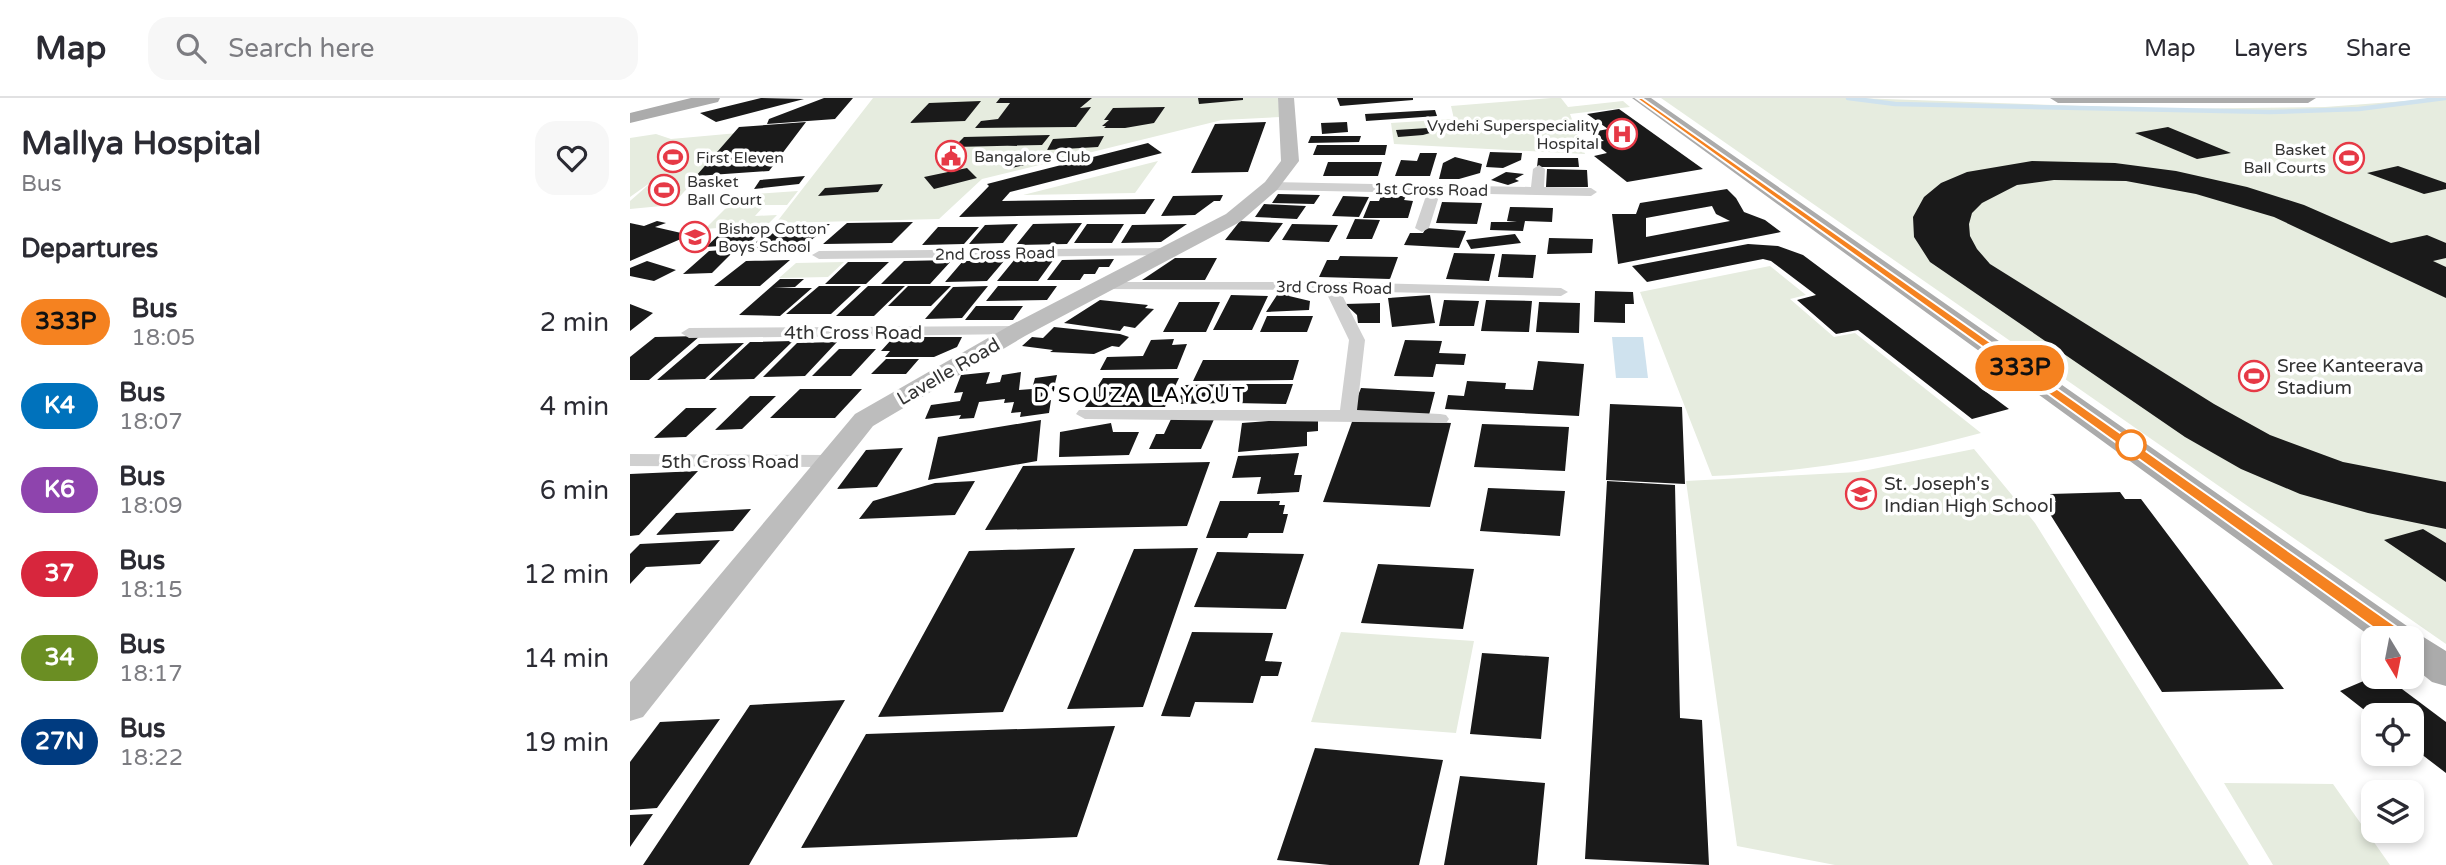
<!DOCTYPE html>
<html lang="en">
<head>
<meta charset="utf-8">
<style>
	:root { --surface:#fff; --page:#f7f7f7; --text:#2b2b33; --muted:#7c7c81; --line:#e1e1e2 }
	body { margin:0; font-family:"Varela Round",sans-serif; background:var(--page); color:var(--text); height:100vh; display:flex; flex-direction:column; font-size:26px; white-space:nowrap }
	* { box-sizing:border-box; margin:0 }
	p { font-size:23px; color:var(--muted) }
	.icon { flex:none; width:38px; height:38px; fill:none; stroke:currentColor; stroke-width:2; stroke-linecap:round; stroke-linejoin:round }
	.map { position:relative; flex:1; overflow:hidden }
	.side { display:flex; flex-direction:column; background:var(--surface); width:630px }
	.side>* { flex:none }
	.badge { padding:0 14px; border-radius:23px; font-size:24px; line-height:46px }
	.needle { width:46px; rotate:170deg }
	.tools { position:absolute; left:1731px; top:528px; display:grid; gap:14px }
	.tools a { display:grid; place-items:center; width:63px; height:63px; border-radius:14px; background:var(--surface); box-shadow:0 4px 10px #0003; font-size:35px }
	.map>.badge { position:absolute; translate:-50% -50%; box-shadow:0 0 0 4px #fff }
	h2 { padding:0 21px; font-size:26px; line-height:63px }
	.round { display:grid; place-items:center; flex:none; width:74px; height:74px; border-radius:21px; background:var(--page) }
	.summary { display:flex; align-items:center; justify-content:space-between; height:119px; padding:0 21px }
	h1 { font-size:33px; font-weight:700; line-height:52px }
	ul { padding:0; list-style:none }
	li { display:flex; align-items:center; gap:21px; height:84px; padding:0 21px }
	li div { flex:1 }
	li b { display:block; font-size:26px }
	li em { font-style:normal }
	li .badge { min-width:77px; font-weight:700; text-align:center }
	header { display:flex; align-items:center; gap:42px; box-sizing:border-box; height:98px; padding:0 35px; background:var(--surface); border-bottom:2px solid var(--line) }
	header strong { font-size:33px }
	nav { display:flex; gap:38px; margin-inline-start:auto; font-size:24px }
	.search { width:490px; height:63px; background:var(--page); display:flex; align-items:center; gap:18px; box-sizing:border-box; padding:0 24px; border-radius:21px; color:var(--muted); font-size:26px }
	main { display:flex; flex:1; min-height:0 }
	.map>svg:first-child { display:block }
</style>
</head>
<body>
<header>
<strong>Map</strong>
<div class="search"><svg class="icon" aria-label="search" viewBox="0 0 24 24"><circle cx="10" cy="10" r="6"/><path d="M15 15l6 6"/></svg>Search here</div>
<nav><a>Map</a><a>Layers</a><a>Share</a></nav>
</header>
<main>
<section class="side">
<div class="summary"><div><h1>Mallya Hospital</h1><p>Bus</p></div><a class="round"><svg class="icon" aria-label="heart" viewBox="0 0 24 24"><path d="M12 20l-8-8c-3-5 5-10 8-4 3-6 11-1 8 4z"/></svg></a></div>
<h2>Departures</h2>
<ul>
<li><span class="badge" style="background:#f58220;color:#111">333P</span><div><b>Bus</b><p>18:05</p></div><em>2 min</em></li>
<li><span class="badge" style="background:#0072bc;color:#fff">K4</span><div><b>Bus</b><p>18:07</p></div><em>4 min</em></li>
<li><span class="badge" style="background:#8e44ad;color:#fff">K6</span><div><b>Bus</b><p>18:09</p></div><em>6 min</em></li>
<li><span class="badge" style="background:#d7263d;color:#fff">37</span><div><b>Bus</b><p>18:15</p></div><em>12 min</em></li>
<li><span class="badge" style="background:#6b8e23;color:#fff">34</span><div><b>Bus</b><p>18:17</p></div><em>14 min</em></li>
<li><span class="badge" style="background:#003b80;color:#fff">27N</span><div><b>Bus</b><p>18:22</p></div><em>19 min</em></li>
</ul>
</section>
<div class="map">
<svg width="1816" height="767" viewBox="0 0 1816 767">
	<rect width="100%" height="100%" fill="#fff"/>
	<!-- green -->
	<path fill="#e6ecdf" d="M243,0h405l2,19 -58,3 -240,59 -43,40 -163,4z
		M921,0h10l7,9 55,-6 7,6 -60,7 15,40 -191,-10 -3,-21 63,-4 -3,-13z
		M1031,0h196l306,11 162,-2 121,-9v546z
		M108,35l-66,72 -42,4v-8l24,-21 -24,17v-59l26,-4 15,5z
		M528,63l-23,32 -112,2z
		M168,93l-11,14h-22l-10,11 22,-1 -9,9 -63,5 34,-34z
		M214,164l-16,15 -49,1 17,-15z
		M1140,168l36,29 -16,4 44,38 21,-4 126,100c-92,25 -174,39 -269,43l-72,-184z
		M1344,351l61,74 214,342h-414l-98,-19 -51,-365 172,-9z
		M711,534l133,9 -18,92 -145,-11z
		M1594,685l109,1 57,81h-117z"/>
	<!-- water -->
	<path fill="#cfe2ee" d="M982,239h31l5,41h-32z"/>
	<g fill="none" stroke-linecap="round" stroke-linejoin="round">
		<!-- stream -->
		<path stroke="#cfe2ee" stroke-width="4.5" d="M1218,0l47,6 375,8 89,-3 86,-11"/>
	</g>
	<!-- building -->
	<path fill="#1a1a1a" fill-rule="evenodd" d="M131,0l43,1 -88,23 -16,-9z
		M194,0h29l-18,21 -68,5 2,-5z
		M370,0h92l-12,10 11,-1 -15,20 -101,1 6,-7 17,-2 12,-16h-14z
		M568,0h45v2l-44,4z
		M707,0h76v2l-73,6z
		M351,3l-16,20 -55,2 19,-20z
		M535,9l-11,16 -29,5h-21l2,-2h-4l7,-6h-5l9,-12z
		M989,11l84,60 -76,13 -33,-26 13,-3 -14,-11 11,-1 -12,-9 16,-3 -21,-15z
		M805,12l2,6 -71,5 -1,-7z
		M176,24l-37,49 -73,5 43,-49z
		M636,24l-18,50 -57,1 24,-49z
		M717,24l1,10 -26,2 -1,-11z
		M1538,29l63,26 -34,6 -62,-26z
		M798,30l2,5 -7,2 -25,2 -2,-7z
		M420,37l-8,10 -88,2 10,-10z
		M474,38l-6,11 -51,3 6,-11z
		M681,38h50l-2,6 -51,1z
		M518,45l14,10 -152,39 -8,9 153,-2 -10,15 -186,3 30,-31 -2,-2z
		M687,47h70l-2,10h-72z
		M391,53l12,12 -25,6 -12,-12z
		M860,54l32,1 -1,7 -18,8 -17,-1z
		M790,55h17l-7,23h-35l6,-16 16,1z
		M825,59l27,7 -2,9 -21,6h-20l4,-16z
		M908,60h40l1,9h-42z
		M1402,63l83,2 61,8 71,16 57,18 87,38 36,-8 19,8v15l-13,3 13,6v31l-172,-81 -78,-23 -70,-13 -72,-1 -37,5 -35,18 -10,10 -3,11 1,12 7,13 13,15 224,140 56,31 73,27 103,20v47l-78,-16 -68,-19 -59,-25 -56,-32 -255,-175 -16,-25 -1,-20 11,-20 17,-14 26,-11z
		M698,64h54l-4,14h-55z
		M1768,68l48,17v6l-22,5 -57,-21z
		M337,70l10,10 -43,11 -10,-12z
		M917,71l40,1 1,17h-42z
		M876,74l18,2 -9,5 4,2 -11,4 -17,-5z
		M175,78l-6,8 -45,5 6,-9z
		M253,86l-5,8 -60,4 7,-8z
		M1097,91l9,9 8,14 21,8 16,12 -163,32 -6,-50h24l4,-11zM1082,108l4,8 14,7 -84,16v-19z
		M648,96l42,1 -6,9 -42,-1z
		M593,97l-3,6h-6l-19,14 -34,1 12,-20z
		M713,98l26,1 -10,20 -27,-1z
		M751,98h25l-2,4 9,1 -5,17h-45l7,-17h9z
		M812,104l40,1 -5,21 -41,-1z
		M634,106l42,2 -9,13 -42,-2z
		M880,109l43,1 -1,14 -27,-1 -2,10 -33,-1 1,-8h26l-10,-1z
		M725,121l25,1 -8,19h-26z
		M27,123l9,2 -11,4 35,8 -60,26v-38l14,3z
		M610,123l43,2 -14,19 -44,-2z
		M283,124l-21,21 -69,1 24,-21z
		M452,125l-15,21 -51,1 17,-21z
		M139,126l-21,20 -42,3 22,-21z
		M174,126h26l-28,24 -55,1 17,-13z
		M388,126l-15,19 -34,1 16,-19z
		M457,126h37l-12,19h-38z
		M557,126l-26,18 -40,1 11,-18z
		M662,126l46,1 -9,17 -47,-2z
		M308,129h41l-15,17 -42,1z
		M796,130l40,3 -7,17 -55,-3 6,-12h13z
		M885,136l6,9 -50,6 -5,-9z
		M919,140l44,1 -1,14 -45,1z
		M1118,146l30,2 25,9 206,154 -37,10 -114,-89 -22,4 -39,-34 19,-5 -45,-34 -8,-2 -116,23 -15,-16z
		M106,151l-24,24 -29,1 26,-23z
		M824,155l41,1 -6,27 -43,-2z
		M872,156l34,1 -3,23 -35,-1z
		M710,158l58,1 -8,22 -71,-2 8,-17h11z
		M545,160h42l-12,22h-63z
		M385,161h39l-16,22h-41z
		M484,161l-5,8h-10l-4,7h-11l-4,6h-33l15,-20z
		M160,162l-30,26h-46l32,-25z
		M322,162l-22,24h-49l23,-23z
		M17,163l29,9 -22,11 -24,-5v-8z
		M333,163h41l-17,20 -42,1z
		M218,164h41l-23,22h-41z
		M150,181h24l-9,8 -21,1h38l-32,28 -41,-1z
		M189,188h42l-30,28h-45z
		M238,188h37l-31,30h-38z
		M278,188h43l-20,20h-43z
		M358,188l-26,32 -37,1 28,-32z
		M368,188h59l-10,14 -61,1z
		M965,193l38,1 1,12h-9v19l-31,-1z
		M649,194h11l-1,4 21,5 -1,9 -43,2z
		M601,197l37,1 -16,34h-39z
		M800,197l5,28 -43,4 -4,-29z
		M470,202l48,5 -3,3 9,1 -19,19 -11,-2 -4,5 -56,-8z
		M814,202l35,1 -5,25h-35z
		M856,202l46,1 -3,31 -48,-1z
		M549,204h41l-14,30h-43z
		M909,204l41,1 -1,30 -43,-1z
		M750,205v20h-22l-1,-8 -12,-11z
		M0,206l23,9 -23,18z
		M346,208h47l-10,14h-48z
		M637,218h46l-6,16h-47z
		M424,229l66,7 9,3 -10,10 -7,-1 -18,8 -44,-2 3,-2 -31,-4 10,-9 11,1z
		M70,238l-51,44h-19v-23l25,-20z
		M278,239h54l-5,10 -23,10h-49l5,-6h-9l10,-11z
		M544,241l-2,6 15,-1 -10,25 -77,1 7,-13 36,-1 8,-16z
		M775,242l37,1 -3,12 27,1 -2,11 -28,-1 -3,13 -39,-1z
		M163,243l-39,38 -45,1 41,-38z
		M207,244l-32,34 -42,1 34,-34z
		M114,245l-39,36 -48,1 42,-36z
		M209,251h37l-25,27h-39z
		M256,261h33l-13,15h-35z
		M573,262h96l-6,20 -100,1z
		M908,263l46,3 -5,52 -134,-7 3,-14 16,1 3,-15 39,2 -1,6 28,1z
		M360,274l-4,12 14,-2 2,-7 19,-3 -2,18 13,-1 3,-11 22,-3 -4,17h-3l-3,9 4,-1 -2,13 -29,4 1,-5 -10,1 3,-11 -10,1 1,-4 -26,3 -5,16 -15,1 2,-4 -36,4 6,-14 29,-4 3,-9 -9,1 7,-18z
		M473,280h76l-14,29h-80z
		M602,286l-7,19 -48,1 8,-19z
		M613,286h50l-7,20 -51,-1z
		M731,290l74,4 -6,23 -77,-4z
		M170,291h62l-27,29h-65z
		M120,298h26l-34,33 -27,1z
		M980,306l72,3 3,77 -79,-4z
		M56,310h31l-31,29 -32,1z
		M542,319h43l-14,32h-52l7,-15h8z
		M688,319v14l-11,1v14l-69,6 4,-29z
		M723,321l98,4 -21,84 -107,-5z
		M411,322l-4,41 -109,19 10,-43z
		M481,325l2,9h26l-10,23 -70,2 1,-25z
		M852,326l87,3 -4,44 -91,-4z
		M273,350l-26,39 -40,2 29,-39z
		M669,355l-5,22h8l-3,17 -42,2 4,-17 -29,1 6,-22z
		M580,364l-23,64 -202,4 38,-64z
		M68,373l-59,64 -9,1v-62z
		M345,383l-20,34 -96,4 14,-18 62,-18z
		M977,383l68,4 5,233 22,2 7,145 -124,-6z
		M858,390l77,3 -5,45 -80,-5z
		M1490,394l5,7h16l143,190 -122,3 -119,-189 13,-1 -6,-8z
		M590,403h60l-1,4h6l-2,9h5l-5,19h-34l-2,5h-41z
		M121,411l-18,22 -77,4 20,-22z
		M1793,431l23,14v39l-62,-42z
		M90,442l-20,24 -54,3 -16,17v-30l10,-10z
		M445,450l-72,164 -125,5 91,-166z
		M568,450l-55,159 -76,2 67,-160z
		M587,454l87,2 -18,55 -92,-2z
		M748,466l96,5 -11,60 -102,-6z
		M562,534l81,1 -8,28 17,1 -4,14h-17l-8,27 -58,-1 -5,15 -29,-1z
		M852,555l67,4 -8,82 -71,-5z
		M1743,579h13l60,45v51l-34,-26v-31h-40l-32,-25z
		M215,602l-96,165h-106l107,-160z
		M90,621l-63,89 -27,2v-48l30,-40z
		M485,628l-38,111 -276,11 65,-114z
		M685,650l128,12 -24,105h-89l-53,-5z
		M830,678l85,7 -8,82h-93z
		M23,716l-23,33v-32z"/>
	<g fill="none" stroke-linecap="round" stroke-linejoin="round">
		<!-- street -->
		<path fill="#d0d0d0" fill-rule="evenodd" d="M909,67l6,4 -1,18 47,1 6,4 -6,4 -151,-3 -11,35 -7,4 -7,-4 12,-35 -156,-3 -6,-4 6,-4 260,5 2,-18z
			M541,150l7,4 -2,3 -357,4 -7,-4 7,-4z
			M477,184h223l231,6 7,4 -7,4 -221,-5 25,49 -8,70 83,4 6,1 3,4 -3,4 -361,-4 -9,-5 3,-4h261l9,-70 -24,-50 -223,-1v-6z
			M387,228l6,2v6l-334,4 -8,-5 8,-5z
			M0,356l200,1 9,6 -9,6 -200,-1z"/>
		<!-- secondary -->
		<path fill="#bdbdbd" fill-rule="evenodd" d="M648,0h16l5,63 -22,29 -37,32 -215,114 -152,90 -230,291 -13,4v-39l225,-268 154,-88 217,-112 39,-32 16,-21z"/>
		<!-- primary -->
		<path fill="#ababab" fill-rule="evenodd" d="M61,0h29l-2,4 -88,21v-10z
			M1002,0h19l766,535 29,18v35l-14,-4 -20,-16v-27h-38z
			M1420,0h266l-8,5h-250z"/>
	</g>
	<!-- line -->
	<path fill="#f58220" stroke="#fff" stroke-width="2" d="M1006,0h6l765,536v9h-12z"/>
	<!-- icons -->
	<defs>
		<g id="hospital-ring" transform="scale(1.575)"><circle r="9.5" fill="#fff" stroke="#e63946" stroke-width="1.5"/><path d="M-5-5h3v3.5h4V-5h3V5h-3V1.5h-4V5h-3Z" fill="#e63946"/></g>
		<g id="civic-ring" transform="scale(1.575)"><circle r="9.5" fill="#fff" stroke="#e63946" stroke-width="1.5"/><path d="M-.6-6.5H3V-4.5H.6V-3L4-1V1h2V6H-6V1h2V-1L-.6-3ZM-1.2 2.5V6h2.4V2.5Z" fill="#e63946"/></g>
		<g id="stadium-ring" transform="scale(1.575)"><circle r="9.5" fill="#fff" stroke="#e63946" stroke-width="1.5"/><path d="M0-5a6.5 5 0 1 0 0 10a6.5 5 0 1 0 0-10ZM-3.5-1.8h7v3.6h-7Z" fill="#e63946"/></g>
		<g id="school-ring" transform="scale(1.575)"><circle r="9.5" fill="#fff" stroke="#e63946" stroke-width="1.5"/><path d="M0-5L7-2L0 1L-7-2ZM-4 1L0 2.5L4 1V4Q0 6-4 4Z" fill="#e63946"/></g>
	</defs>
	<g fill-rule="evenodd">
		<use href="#hospital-ring" x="992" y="36"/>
		<use href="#civic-ring" x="321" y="58"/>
		<use href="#stadium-ring" x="43" y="59"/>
		<use href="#stadium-ring" x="1719" y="60"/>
		<use href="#stadium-ring" x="34" y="92"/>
		<use href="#school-ring" x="65" y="139"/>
		<use href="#stadium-ring" x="1624" y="278"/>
		<use href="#school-ring" x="1231" y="396"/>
	</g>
	<!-- markers -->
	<circle fill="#fff" stroke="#f58220" stroke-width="3.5" cx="1501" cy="347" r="14"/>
	<g text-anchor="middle" stroke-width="7" stroke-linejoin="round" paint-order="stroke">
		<!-- far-poi labels -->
		<g font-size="16" fill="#333" stroke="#fff" text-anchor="start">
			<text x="969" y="33" text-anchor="end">Vydehi Superspeciality<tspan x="969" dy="18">Hospital</tspan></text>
			<text x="1696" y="57" text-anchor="end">Basket<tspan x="1696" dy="18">Ball Courts</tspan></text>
			<text x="344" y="64">Bangalore Club</text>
			<text x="66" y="65">First Eleven</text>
			<text x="57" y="89">Basket<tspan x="57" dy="18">Ball Court</tspan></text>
			<text x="88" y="136">Bishop Cotton<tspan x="88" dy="18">Boys School</tspan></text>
		</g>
		<!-- far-street labels -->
		<g font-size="16" fill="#333" stroke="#fff">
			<text transform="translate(801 91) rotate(1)" y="6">1st Cross Road</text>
			<text transform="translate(365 155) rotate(-1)" y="6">2nd Cross Road</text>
			<text transform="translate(704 189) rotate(1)" y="6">3rd Cross Road</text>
		</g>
		<!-- street labels -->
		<g font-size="19" fill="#333" stroke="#fff">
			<text x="223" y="241">4th Cross Road</text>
			<text transform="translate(318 273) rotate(-30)" y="7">Lavelle Road</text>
			<text x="100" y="370">5th Cross Road</text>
		</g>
		<!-- poi labels -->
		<g font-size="19" fill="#333" stroke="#fff" text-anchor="start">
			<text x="1647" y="274">Sree Kanteerava<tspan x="1647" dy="22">Stadium</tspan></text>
			<text x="1254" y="392">St. Joseph's<tspan x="1254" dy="22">Indian High School</tspan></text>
		</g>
		<!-- neighbourhood labels -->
		<g font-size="21" letter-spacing="2" fill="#000" stroke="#fff">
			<text x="510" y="304">D'SOUZA LAYOUT</text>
		</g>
	</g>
</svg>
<div class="tools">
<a><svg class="needle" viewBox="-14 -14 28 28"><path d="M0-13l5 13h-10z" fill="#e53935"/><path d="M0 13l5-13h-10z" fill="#7c7c81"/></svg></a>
<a><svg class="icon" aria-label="locate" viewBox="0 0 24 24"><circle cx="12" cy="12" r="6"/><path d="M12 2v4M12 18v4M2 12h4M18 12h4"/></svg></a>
<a><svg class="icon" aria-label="layers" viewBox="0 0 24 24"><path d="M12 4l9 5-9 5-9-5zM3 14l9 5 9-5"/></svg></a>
</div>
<b class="badge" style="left:1390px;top:270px;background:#f58220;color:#111">333P</b>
</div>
</main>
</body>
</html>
